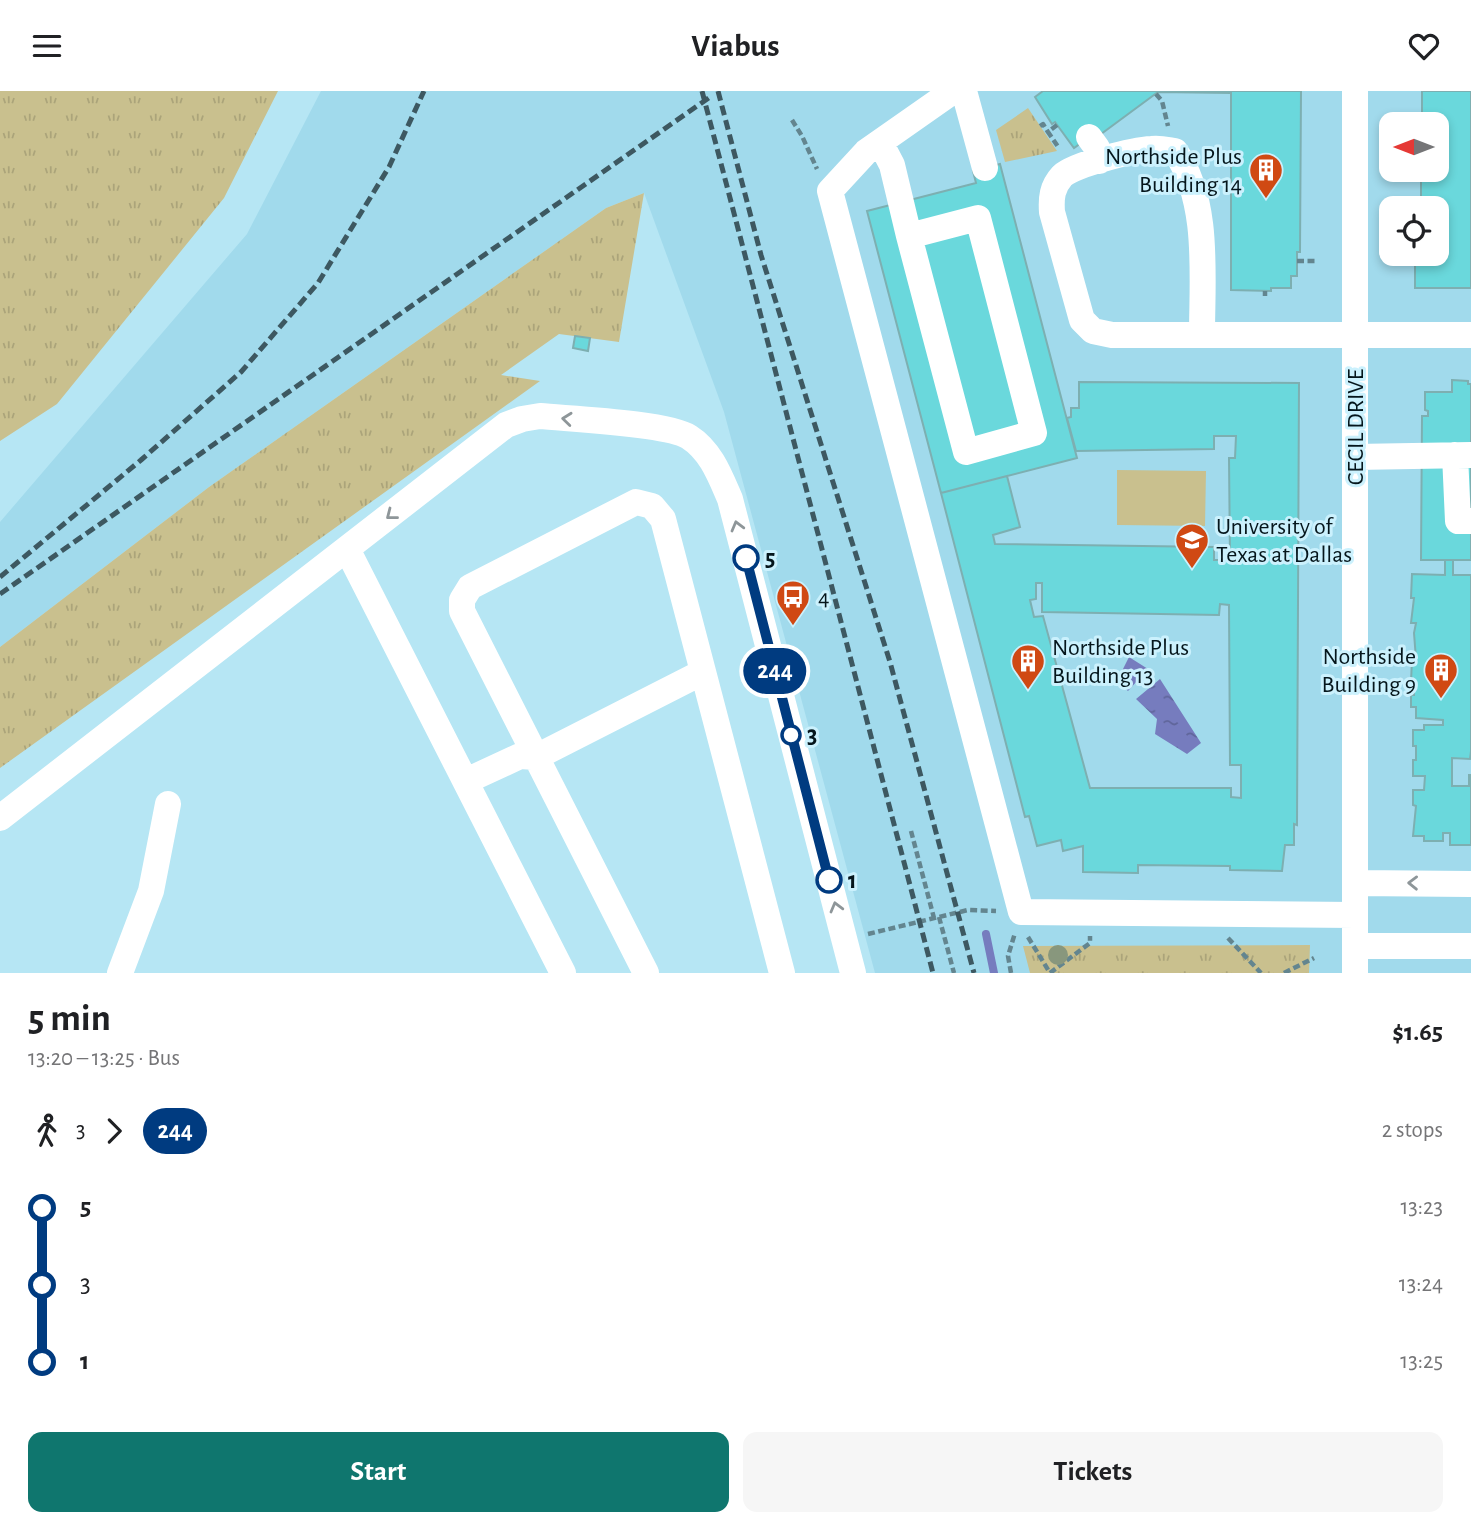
<!DOCTYPE html>
<html lang="en">
<head>
<meta charset="utf-8">
<style>
	:root { --surface:#fff; --page:#f6f6f6; --text:#202124; --muted:#757577; --accent:#0f766e }
	body { margin:0; font-family:"Alegreya Sans",sans-serif; background:var(--page); color:var(--text); height:100vh; display:flex; flex-direction:column; font-size:26px; white-space:nowrap }
	* { box-sizing:border-box; margin:0 }
	p { font-size:23px; color:var(--muted) }
	.icon { flex:none; width:38px; height:38px; fill:none; stroke:currentColor; stroke-width:2; stroke-linecap:round; stroke-linejoin:round }
	.map { position:relative; height:882px; overflow:hidden }
	.side { display:flex; flex-direction:column; background:var(--surface); flex:1 }
	.side>* { flex:none }
	.badge { padding:0 14px; border-radius:23px; font-size:24px; line-height:46px }
	.needle { width:46px; rotate:270deg }
	.fabs { position:absolute; left:1379px; top:21px; display:grid; gap:14px }
	.fabs a { display:grid; place-items:center; width:70px; height:70px; border-radius:14px; background:var(--surface); box-shadow:0 4px 10px #0003; font-size:35px }
	.map>.badge { position:absolute; translate:-50% -50%; box-shadow:0 0 0 4px #fff }
	.legs { display:flex; align-items:center; gap:10px; height:77px; padding:0 28px; font-size:23px }
	.legs p { margin-inline-start:auto }
	.summary { display:flex; align-items:center; justify-content:space-between; height:119px; padding:0 28px }
	h1 { font-size:38px; font-weight:600; line-height:52px }
	.action { display:flex; gap:14px; margin-top:auto; padding:14px 28px }
	.action a { flex:1; height:80px; border-radius:14px; background:var(--accent); color:#fff; font-size:28px; font-weight:600; line-height:80px; text-align:center }
	.action a+a { background:var(--page); color:var(--text) }
	ul { padding:0 28px; list-style:none }
	li { display:flex; align-items:center; gap:24px; height:77px; font-size:26px }
	li i { display:grid; place-items:center; width:10px; height:100%; margin:0 9px; background:currentColor }
	li i::after { content:''; width:18px; height:18px; margin:-9px; border:5px solid; border-radius:50%; background:var(--surface) }
	li p { margin-inline-start:auto }
	li:first-child i { background:linear-gradient(#0000 50%,currentColor 0) }
	li:last-child i { background:linear-gradient(currentColor 50%,#0000 0) }
	header { display:flex; justify-content:space-between; align-items:center; height:91px; padding:0 28px; background:var(--surface); font-size:32px; font-weight:600 }
	.map>svg:first-child { display:block }
</style>
</head>
<body>
<header><svg class="icon" aria-label="menu" viewBox="0 0 24 24"><path d="M4 6h16M4 12h16M4 18h16"/></svg>Viabus<svg class="icon" aria-label="heart" viewBox="0 0 24 24"><path d="M12 20l-8-8c-3-5 5-10 8-4 3-6 11-1 8 4z"/></svg></header>
<div class="map">
<svg width="1471" height="882" viewBox="0 0 1471 882">
	<defs>
		<pattern id="grass-tufts" width="24" height="20" patternUnits="userSpaceOnUse" patternTransform="scale(1.75)"><rect width="24" height="20" fill="#c9c08e"/><path d="M3 7l-1-3M5 7V3M7 7l1-3M15 17l-1-3M17 17v-4M19 17l1-3" fill="none" stroke="#aba47a"/></pattern>
		<pattern id="water-ripples" width="26" height="14" patternUnits="userSpaceOnUse" patternTransform="scale(1.75)"><rect width="26" height="14" fill="#767cbe"/><path d="M2 4q2-2 4 0t4 0M15 11q2-2 4 0t4 0" fill="none" stroke="#5f659a"/></pattern>
	</defs>
	<rect width="100%" height="100%" fill="#b6e6f4"/>
	<!-- built -->
	<path fill="#a1daec" fill-rule="evenodd" d="M321,0h1150v882h-596l-151,-561 -80,-219 -38,15 -397,279 -209,160v-125l247,-288zM1391,33h46v46h-46zM1391,117h46v46h-46z"/>
	<!-- grass -->
	<path fill="url(#grass-tufts)" d="M0,0h278l-54,107 -167,206 -57,37z
		M1028,17l29,43 -52,11 -9,-32z
		M644,102l-25,149 -60,-8 -58,41 39,6 -540,387v-121l209,-160 397,-279z
		M1310,854l-1,28h-279l-7,-27z"/>
	<!-- pitch -->
	<path fill="#c9c08e" d="M1117,379l89,1 -1,55 -88,-1z"/>
	<!-- water -->
	<path fill="url(#water-ripples)" d="M1129,566l19,12 -20,22 -11,-10z
		M1160,588l41,64 -14,11 -32,-20 2,-15 -21,-20z"/>
	<g fill="none" stroke-linecap="round" stroke-linejoin="round">
		<!-- stream -->
		<path stroke="#767cbe" stroke-width="8" d="M986,843l8,39"/>
	</g>
	<!-- building -->
	<path fill="#6ad8dc" stroke="#7dafb1" stroke-width="2" fill-rule="evenodd" d="M1043,0h258l-1,161h-3v24h-6v12h-20v3l-40,-1v-197l-73,-1 -61,45 -2,-4 -21,15 -19,-26 -3,2 -17,-27z
		M1422,0h49v197h-56v-34h22v-46h-16v-38h16v-46h-21v-10h6z
		M1000,73l77,294 -136,35 -74,-282 109,-28 -3,-12z
		M575,245l15,2 -2,13 -15,-3z
		M1452,289l16,1v3h3v176h-50l1,-144h6v-5l-3,-1v-18h27z
		M1079,291l220,1 -2,442 -3,-1v21h-9l-3,26 -52,-1v-4l-92,-1v8l-55,-1v-26l-20,5 -2,-11 -24,6 -8,-30 -4,1 -84,-324 66,-17 13,51 -27,8 2,9 219,3v13h16l-1,-102h6l1,-22h-22v13l-138,2 -9,-33 4,-1v-9h8zM1036,492h6v29l177,3 1,-11 9,1 1,160h11v33l-10,-1v-9h-141l-47,-172 -9,1 -4,-17 6,-1z
		M1445,469h8v15h18v176l-1,8 -18,-1v28h17v-11h2v70h-21v-12h-7v8h-19v-5h-11l3,-30 -3,-1v-15h11l1,-14h-12v-16h3v-14h-3v-16h11v-5h19v-5l-27,-2v-11h-5v-12h3v-12l-3,-1 1,-23h4l-2,-26 2,-10h-5l3,-25h-3l1,-24 33,1z"/>
	<g fill="none" stroke-linecap="round" stroke-linejoin="round">
		<!-- path -->
		<path stroke="#63858f" stroke-width="4.5" stroke-dasharray="7 3.5" stroke-linecap="butt" d="M1156,3l6,7 6,25
			M792,29l10,16 15,33
			M1057,34l-9,7 11,16
			M1040,35l3,-2 5,8
			M1297,170h20
			M1265,200v5
			M911,740l23,87
			M939,826l15,56
			M868,843l100,-24 28,1
			M1028,846l22,36 40,-30v-7
			M1228,847l33,35
			M1011,882l-3,-17 7,-23
			M1284,882l30,-15"/>
		<!-- minor -->
		<path stroke="#fff" stroke-width="26" d="M953,0l-87,61 -36,39 191,721 334,3
			M964,0l21,77
			M1355,0v882
			M1089,46l8,11 2,13
			M880,51l12,23 17,71 69,-18 56,215 -68,19 -57,-216
			M1202,244c0,-59 8,-134 -27,-184 -7,-1 -15,-3 -23,-2 -19,1 -77,15 -90,27 -10,11 -11,22 -10,36l30,108 11,11 19,4h359
			M1455,364l3,66h13
			M1355,366l116,-2
			M347,458l216,424
			M466,690l54,-25 16,1 167,-85
			M0,727l506,-393 16,-6 18,-3c31,3 128,7 149,21 22,14 31,39 41,62l123,474
			M1355,792l116,1
			M1355,855h116
			M120,882l31,-82 17,-87
			M646,882l-184,-362v-11l8,-13 166,-85 16,4 11,13 119,454"/>
		<!-- rail -->
		<path stroke="#3d5861" stroke-width="5" stroke-dasharray="10 5" stroke-linecap="butt" d="M702,0l231,882
			M718,0l43,164 129,407 84,311
			M0,486l141,-117 100,-88 77,-89 71,-116 35,-76
			M0,503l710,-497"/>
	</g>
	<!-- trees -->
	<circle fill="#88977d" cx="1058" cy="864" r="10"/>
	<!-- one-way arrows -->
	<defs><path id="oneway-chevron" d="M-2-3.5L2.5 0L-2 3.5" fill="none" stroke-width="1.6" stroke-linecap="round" stroke-linejoin="round" transform="scale(1.75)"/></defs>
	<g stroke="#8e9699">
		<use href="#oneway-chevron" transform="translate(567 328) rotate(-174)"/>
		<use href="#oneway-chevron" transform="translate(391 424) rotate(142)"/>
		<use href="#oneway-chevron" transform="translate(737 435) rotate(-105)"/>
		<use href="#oneway-chevron" transform="translate(1413 792) rotate(-179)"/>
		<use href="#oneway-chevron" transform="translate(836 816) rotate(-105)"/>
	</g>
	<g fill="none" stroke-linecap="round" stroke-linejoin="round">
		<!-- line-1 casing -->
		<g stroke="#fff" stroke-width="16">
			<path id="line-1" d="M746,467l83,322"/>
		</g>
		<!-- line-1 -->
		<use href="#line-1" stroke="#003b80" stroke-width="10"/>
	</g>
	<!-- icons -->
	<defs>
		<g id="building-pin" transform="scale(1.75)"><path d="M0 17L-7.5 6A9.5 9.5 0 1 1 7.5 6Z" fill="#d04913" stroke="#cbf1fd"/><path d="M-4-6H4V6H1V3H-1V6H-4ZM-2.5-4.3h1.7v1.8h-1.7ZM.8-4.3h1.7v1.8H.8ZM-2.5-1h1.7V.8h-1.7ZM.8-1h1.7V.8H.8Z" fill="#fff"/></g>
		<g id="university-pin" transform="scale(1.75)"><path d="M0 17L-7.5 6A9.5 9.5 0 1 1 7.5 6Z" fill="#d04913" stroke="#cbf1fd"/><path d="M0-5L7-2L0 1L-7-2ZM-4 1L0 2.5L4 1V4Q0 6-4 4Z" fill="#fff"/></g>
		<g id="bus-pin" transform="scale(1.75)"><path d="M0 17L-7.5 6A9.5 9.5 0 1 1 7.5 6Z" fill="#d04913" stroke="#cbf1fd"/><path d="M-5-6H5V4H4V6H2V4H-2V6H-4V4H-5ZM-3.5-4V0h7V-4ZM-3.5 1.2v1.5H-2V1.2ZM2 1.2v1.5H3.5V1.2Z" fill="#fff"/></g>
	</defs>
	<g fill-rule="evenodd">
		<use href="#building-pin" x="1266" y="79"/>
		<use href="#university-pin" x="1192" y="449"/>
		<use href="#bus-pin" x="793" y="506"/>
		<use href="#building-pin" x="1028" y="570"/>
		<use href="#building-pin" x="1441" y="579"/>
	</g>
	<!-- markers -->
	<g fill="#fff" stroke="#003b80" stroke-width="3.5">
		<circle cx="746" cy="467" r="12"/>
		<circle cx="791" cy="644" r="9"/>
		<circle cx="829" cy="789" r="12"/>
	</g>
	<g text-anchor="middle" stroke-width="6" stroke-linejoin="round" paint-order="stroke">
		<!-- poi labels -->
		<g font-size="24" fill="#05161c" stroke="#cbf1fd" text-anchor="start">
			<text x="1242" y="73" text-anchor="end">Northside Plus<tspan x="1242" dy="28">Building 14</tspan></text>
			<text x="1216" y="443">University of<tspan x="1216" dy="28">Texas at Dallas</tspan></text>
			<text x="818" y="514">4</text>
			<text x="1052" y="564">Northside Plus<tspan x="1052" dy="28">Building 13</tspan></text>
			<text x="1416" y="573" text-anchor="end">Northside<tspan x="1416" dy="28">Building 9</tspan></text>
		</g>
		<!-- street labels -->
		<g font-size="24" fill="#05161c" stroke="#cbf1fd">
			<text transform="translate(1355 336) rotate(-90)" y="8">CECIL DRIVE</text>
		</g>
		<!-- stop labels -->
		<g font-size="24" font-weight="bold" fill="#05161c" stroke="#cbf1fd" text-anchor="start">
			<text x="765" y="475">5</text>
			<text x="807" y="652">3</text>
			<text x="848" y="797">1</text>
		</g>
	</g>
</svg>
<div class="fabs">
<a><svg class="needle" viewBox="-14 -14 28 28"><path d="M0-13l5 13h-10z" fill="#e53935"/><path d="M0 13l5-13h-10z" fill="#757577"/></svg></a>
<a><svg class="icon" aria-label="locate" viewBox="0 0 24 24"><circle cx="12" cy="12" r="6"/><path d="M12 2v4M12 18v4M2 12h4M18 12h4"/></svg></a>
</div>
<b class="badge" style="left:775px;top:580px;background:#003b80;color:#fff">244</b>
</div>
<section class="side">
<div class="summary"><div><h1>5 min</h1><p>13:20 – 13:25 · Bus</p></div><b>$1.65</b></div>
<div class="legs"><svg class="icon" aria-label="walk" viewBox="0 0 24 24"><circle cx="13" cy="4" r="2"/><path d="M13 8l-2 6 4 7M11 14l-3 7M7 12l3-4h3l4 4"/></svg>3<svg class="icon" aria-label="forward" viewBox="0 0 24 24"><path d="M9 5l7 7-7 7"/></svg><b class="badge" style="background:#003b80;color:#fff">244</b><p>2 stops</p></div>
<ul>
<li><i style="color:#003b80"></i><b>5</b><p>13:23</p></li>
<li><i style="color:#003b80"></i><span>3</span><p>13:24</p></li>
<li><i style="color:#003b80"></i><b>1</b><p>13:25</p></li>
</ul>
<div class="action"><a>Start</a><a>Tickets</a></div>
</section>
</body>
</html>
